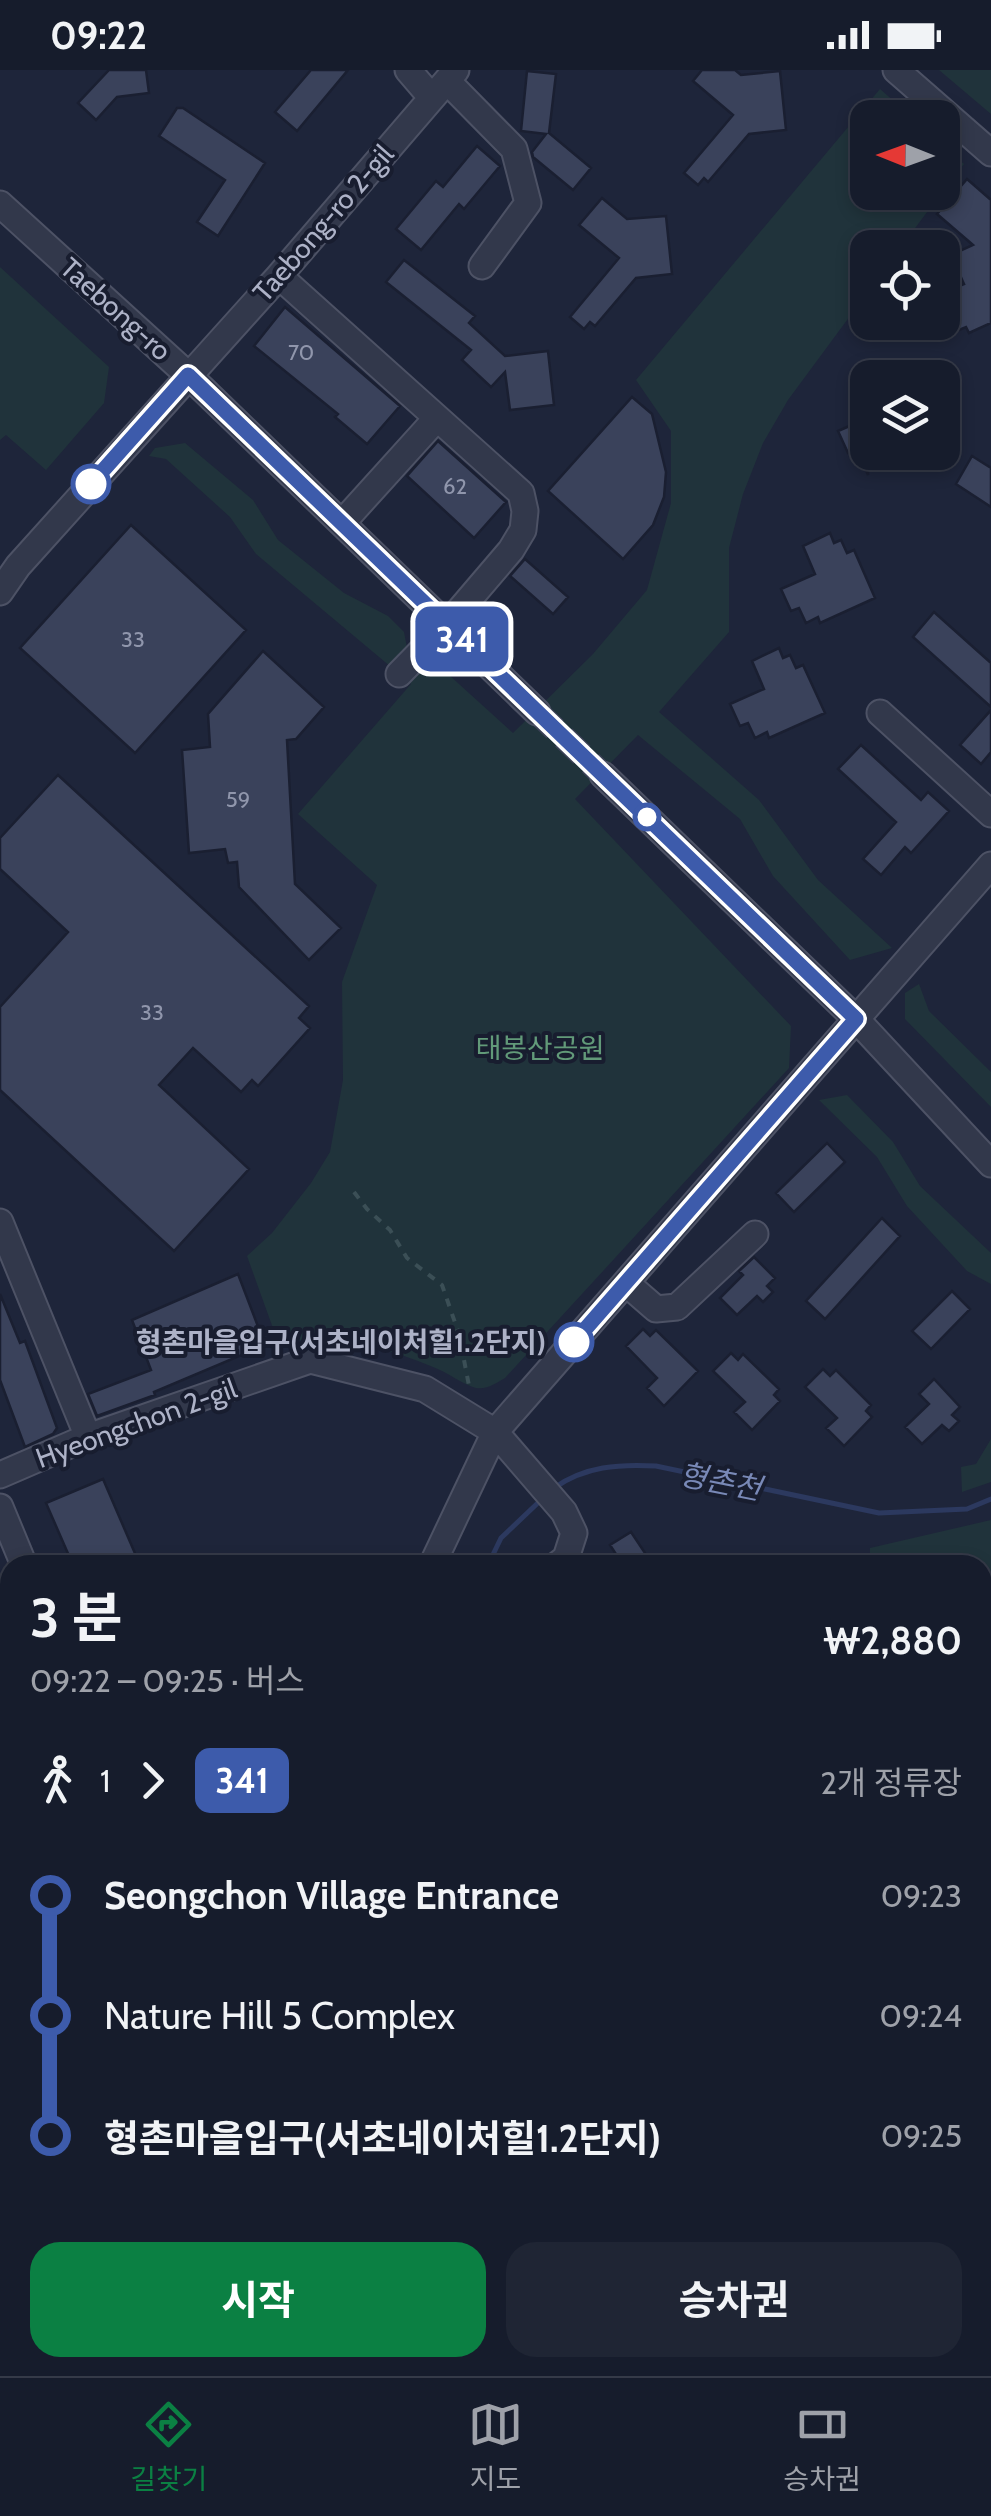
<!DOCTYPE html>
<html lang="ko">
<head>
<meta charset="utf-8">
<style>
	:root { --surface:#161c2c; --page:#1f2534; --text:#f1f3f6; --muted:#9ea1a9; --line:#353a48; --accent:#0b8043 }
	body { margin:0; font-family:Cabin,"Noto Sans KR",sans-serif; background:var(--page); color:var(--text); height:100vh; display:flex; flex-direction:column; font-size:38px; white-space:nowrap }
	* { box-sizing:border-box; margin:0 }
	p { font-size:32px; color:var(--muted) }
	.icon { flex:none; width:55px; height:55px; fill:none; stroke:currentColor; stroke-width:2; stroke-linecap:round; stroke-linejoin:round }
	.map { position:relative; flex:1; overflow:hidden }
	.panel { position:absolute; left:0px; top:1485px; width:992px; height:822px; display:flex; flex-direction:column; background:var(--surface); border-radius:30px 30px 0 0; box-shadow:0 5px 15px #0003,0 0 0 2px var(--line) }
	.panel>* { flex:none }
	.badge { padding:0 20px; border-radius:15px; font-size:35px; line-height:65px }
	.needle { width:65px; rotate:271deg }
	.tools { position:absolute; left:850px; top:30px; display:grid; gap:20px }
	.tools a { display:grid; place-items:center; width:110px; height:110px; border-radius:20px; background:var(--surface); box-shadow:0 5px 15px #0003,0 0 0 2px var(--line); font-size:50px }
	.map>.badge { position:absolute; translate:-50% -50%; box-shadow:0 0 0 5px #fff }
	.legs { display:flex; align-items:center; gap:15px; height:110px; padding:0 30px; font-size:32px }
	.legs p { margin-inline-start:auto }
	.headline { display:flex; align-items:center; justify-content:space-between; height:170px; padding:0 30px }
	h1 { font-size:55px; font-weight:700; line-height:75px }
	.action { display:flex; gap:20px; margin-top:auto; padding:20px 30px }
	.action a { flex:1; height:115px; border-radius:30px; background:var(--accent); color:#fff; font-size:40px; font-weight:700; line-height:115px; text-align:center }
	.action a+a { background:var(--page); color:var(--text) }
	ul { padding:0 30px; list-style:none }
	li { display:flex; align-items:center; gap:35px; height:120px; font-size:38px }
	li i { display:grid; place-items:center; width:15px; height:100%; margin:0 12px; background:currentColor }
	li i::after { content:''; width:25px; height:25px; margin:-12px; border:8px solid; border-radius:50%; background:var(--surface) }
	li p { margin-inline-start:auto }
	li:first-child i { background:linear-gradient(#0000 50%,currentColor 0) }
	li:last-child i { background:linear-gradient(currentColor 50%,#0000 0) }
	.status { display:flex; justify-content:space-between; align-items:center; height:70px; padding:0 50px; background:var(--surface); direction:ltr }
	.status svg { height:28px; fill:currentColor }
	.menu { display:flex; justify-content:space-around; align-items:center; height:140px; border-top:2px solid var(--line); background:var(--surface); font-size:28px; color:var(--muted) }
	.menu a { display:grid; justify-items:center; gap:5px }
	.menu .active { color:var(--accent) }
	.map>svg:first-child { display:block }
</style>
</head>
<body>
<div class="status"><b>09:22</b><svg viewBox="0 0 49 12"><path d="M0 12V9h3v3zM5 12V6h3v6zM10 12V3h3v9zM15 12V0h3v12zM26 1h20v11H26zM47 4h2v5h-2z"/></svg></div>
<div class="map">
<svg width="991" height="2306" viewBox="0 0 991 2306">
	<rect width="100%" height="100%" fill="#1e253a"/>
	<!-- green -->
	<path fill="#20333b" d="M939,0h52v44z
		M880,19l32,28 -44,1v74h74l-41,55 -33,1 -1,45 -79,107 -25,43 -20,51 -14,54v84l-70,80 100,88 59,80 74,68 -42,12 -77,-84 -33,-57 -102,-84 -63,64 216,227 -2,42 -284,310c-9,5 -18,12 -29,10 -14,-4 -29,-16 -43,-21 -52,-22 -98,-30 -155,-25l-31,-86 25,-23 39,-50 19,-31 13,-72 -1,-98 35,-97 -79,-71 113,-130 -6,-6 33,-13 75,68 80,-79 54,-64 24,-87v-72l-35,-51z
		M943,75l21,19 -22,28z
		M0,197l109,100 -5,36 -58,67 -40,-35 -6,5z
		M185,373l68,57 25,40 66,53 44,23 16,16 3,16 -16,19 -135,-113 -26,-37 -64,-58 -17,-3 6,-8z
		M919,914l10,27 62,61v35l-86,-88v-26z
		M847,1025l46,47 27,44 71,67v31l-24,-13 -60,-65 -30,-49 -58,-57z
		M991,1369v43l-29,10 -1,-25 15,-3z
		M991,1450v323l-8,3 -1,-281h-112v-17z
		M0,2199l10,2v97h169v8h-179z
		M405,2298h291l2,8h-293z"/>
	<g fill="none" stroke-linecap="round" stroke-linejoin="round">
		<!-- stream -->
		<path stroke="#2c395f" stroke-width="5" d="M554,1418c31,-22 65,-24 102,-22l223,47 88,-4 24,-10
			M488,1495l13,-27 41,-39"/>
	</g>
	<!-- building -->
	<path fill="#3a425b" stroke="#1a1f31" stroke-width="2.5" d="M109,0h37l3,23 -32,4 -21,23 -18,-17z
		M311,0h37l-51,61 -22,-19z
		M702,0h33l6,5 39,-4 6,59 -37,4 -41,48 -4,-4 -6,7 -14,-12 49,-58 -40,-34z
		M527,1l29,3 -7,59 42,35 -18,22 -40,-33 -1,-5 14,-18 -25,-3z
		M177,38h6l82,55 -47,73 -21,-14 28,-42 -66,-44z
		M477,76l23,20 -36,43 -5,-5 -38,46 -25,-21 40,-48 7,6z
		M967,109l24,21v123l-22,10 -3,-6 -12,5 -6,-15 -6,3v-27l22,-9 -13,-29 22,-10 -36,-31z
		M602,128l25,21 39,-3 6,58 -36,4 -41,48 -5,-4 -6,7 -14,-12 49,-59 -40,-33z
		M404,190l71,56 -6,7 36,33 43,-5 6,54 -44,5 -5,-38 -14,15 -29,-27 9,-10 -85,-68z
		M285,237l115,99 -33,38 -32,-27 3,-3 -84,-68z
		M632,327l20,17 14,58 -2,25 -11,28 -30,34 -75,-68z
		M868,348v57l-11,-25 -9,3 -10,-22z
		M438,371l68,61 -32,36 -67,-62z
		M972,386l19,12v39l-35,-23z
		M131,455l115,105 -111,123 -115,-105z
		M830,463l4,10 7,-3 6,13 7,-3 21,48 -55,25 -2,-6 -12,6 -7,-15 -8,3 -10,-22 34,-15 -12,-28z
		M525,489l43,38 -15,17 -43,-38z
		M934,542l57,51v44l-78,-70z
		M779,578l4,10 7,-3 6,13 7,-3 22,48 -56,25 -2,-6 -12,6 -7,-15 -8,3 -10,-22 34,-15 -12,-28z
		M263,581l61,56 -28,32 -9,1 8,144 46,44 -32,32 -70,-73 -2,-25 -9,1 -3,-14 -36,4 -7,-103 28,-3 -2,-33z
		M991,640v42l-10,12 -21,-19z
		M861,675l60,55 7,-8 21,19 -38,42 -6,-6 -24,28 -18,-16 33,-37 -58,-53z
		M58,705l251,231 -10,12 11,10 -52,58 -6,-6 -11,12 -48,-44 -34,37 90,84 -75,82 -174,-161v-83l68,-75 -68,-63v-31z
		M827,1073l18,19 -51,50 -18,-19z
		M882,1148l18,18 -75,83 -19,-18z
		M754,1187l21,21 -8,8 6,6 -10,10 -6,-6 -20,19 -17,-17 23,-23 -4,-4z
		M238,1204l27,71 -111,47 1,3 -58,21 -9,-22 63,-24 -19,-50z
		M952,1221l18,18 -39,40 -19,-18z
		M0,1224l20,49 5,-2 32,87 -4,6 -28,13 -25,-67z
		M643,1259l7,7 6,-6 42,41 -34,35 -17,-18 10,-10 -31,-32z
		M731,1283l7,7 5,-6 36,35 -5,6 6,6 -28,29 -18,-18 11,-10 -32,-31z
		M823,1299l7,7 6,-6 35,35 -5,6 6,6 -28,29 -18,-18 11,-10 -32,-31z
		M934,1309l26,28 -8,8 7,6 -10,10 -7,-6 -20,19 -17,-17 24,-23 -10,-10z
		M103,1409l37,86h-67l-27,-62z
		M631,1462l22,33h-30l-13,-20z"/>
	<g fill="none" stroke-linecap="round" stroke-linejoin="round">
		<!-- minor-tunnel -->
		<path stroke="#3b4156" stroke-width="25" stroke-dasharray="25 12" stroke-linecap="butt" d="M537,642l66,63"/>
		<!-- highway-tunnel -->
		<path stroke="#3b4156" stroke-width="38" stroke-dasharray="38 19" stroke-linecap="butt" d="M0,2190l10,-4
			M0,2248l10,-4"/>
		<!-- minor casing -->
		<g stroke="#4d5265" stroke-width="29">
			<path id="minor" d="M408,0l24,28
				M896,0l95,83
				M447,11l67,68 14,54 -46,63
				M0,134l188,171 349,337
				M279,206l242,217 4,18 -2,19 -12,20 -64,75 -48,49
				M342,453l95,-105
				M0,522l18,-26 261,-290 177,-206
				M880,643l111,101
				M603,705l253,244 135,145
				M0,1152l88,215
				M626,1213l30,26 21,-2 78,-73
				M0,1405l88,-38 222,-77 115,29 70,43 69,80 10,21 -8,25 -9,7
				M0,1437l24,58
				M432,1495l63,-133 496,-567
				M0,1771l10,22
				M0,1896l10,-96
				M0,2021h10
				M982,2039l9,-16"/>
		</g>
		<!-- highway casing -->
		<g stroke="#3a3f52" stroke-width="41">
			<path id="highway" d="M982,1795l9,-3
				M982,1830l9,-3
				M982,1871l9,-3
				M982,1941l9,-16
				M982,2151l9,-18
				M798,2306l4,-8
				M906,2306l4,-8"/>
		</g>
		<!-- path -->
		<path stroke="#3b4f56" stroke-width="4" stroke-dasharray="8 8" stroke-linecap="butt" d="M354,1122l13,17 23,21 17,28 35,27 17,49 11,57"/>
		<!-- minor -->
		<use href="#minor" stroke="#32384b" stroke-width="25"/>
		<!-- highway -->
		<use href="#highway" stroke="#726a4e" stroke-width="38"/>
	</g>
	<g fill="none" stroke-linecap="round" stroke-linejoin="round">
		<!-- line-1 casing -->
		<g stroke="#fff" stroke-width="22">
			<path id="line-1" d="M91,414l97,-109 668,644 -282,323"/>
		</g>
		<!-- line-1 -->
		<use href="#line-1" stroke="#3d5bab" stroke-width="15"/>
	</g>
	<!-- markers -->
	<g fill="#fff" stroke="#3d5bab" stroke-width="5">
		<circle cx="91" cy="414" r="18"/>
		<circle cx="647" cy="747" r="12"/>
		<circle cx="574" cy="1272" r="18"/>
	</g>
	<g text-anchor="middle" stroke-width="8" stroke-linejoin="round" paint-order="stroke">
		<!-- number labels -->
		<g font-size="22" fill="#9096ac">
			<text x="301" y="290">70</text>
			<text x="455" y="424">62</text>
			<text x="133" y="577">33</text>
			<text x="238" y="737">59</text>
			<text x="152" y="950">33</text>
		</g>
		<!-- street labels -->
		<g font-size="28" fill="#adb2c7" stroke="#181d2f">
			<text transform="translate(323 153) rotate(-49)" y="10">Taebong-ro 2-gil</text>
			<text transform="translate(116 239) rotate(42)" y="10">Taebong-ro</text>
			<text transform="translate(136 1353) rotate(-20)" y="10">Hyeongchon 2-gil</text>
		</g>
		<!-- park labels -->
		<g font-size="28" fill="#629a79" stroke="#181d2f">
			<text x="540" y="988">태봉산공원</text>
		</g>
		<!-- stop labels -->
		<g font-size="28" font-weight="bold" fill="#adb2c7" stroke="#181d2f" text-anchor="end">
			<text x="546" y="1282">형촌마을입구(서초네이처힐1.2단지)</text>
		</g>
		<!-- water labels -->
		<g font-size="30" font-style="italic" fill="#7989b7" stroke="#181d2f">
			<text transform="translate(720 1412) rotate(11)" y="10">형촌천</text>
		</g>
	</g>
</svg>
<div class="tools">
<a><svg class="needle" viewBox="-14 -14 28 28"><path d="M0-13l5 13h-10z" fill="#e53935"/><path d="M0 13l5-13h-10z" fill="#9ea1a9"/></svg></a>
<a><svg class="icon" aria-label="locate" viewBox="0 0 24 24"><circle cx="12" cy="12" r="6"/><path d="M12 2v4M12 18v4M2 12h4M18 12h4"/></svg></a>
<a><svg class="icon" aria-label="layers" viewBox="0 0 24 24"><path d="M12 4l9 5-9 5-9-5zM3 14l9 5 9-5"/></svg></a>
</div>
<b class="badge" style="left:462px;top:569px;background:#3d5bab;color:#fff">341</b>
<section class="panel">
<div class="headline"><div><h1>3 분</h1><p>09:22 – 09:25 · 버스</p></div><b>₩2,880</b></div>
<div class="legs"><svg class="icon" aria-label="walk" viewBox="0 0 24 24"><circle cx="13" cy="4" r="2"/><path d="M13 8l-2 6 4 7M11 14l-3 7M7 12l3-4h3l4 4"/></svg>1<svg class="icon" aria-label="forward" viewBox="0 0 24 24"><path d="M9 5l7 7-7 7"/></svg><b class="badge" style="background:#3d5bab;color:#fff">341</b><p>2개 정류장</p></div>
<ul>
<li><i style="color:#3d5bab"></i><b>Seongchon Village Entrance</b><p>09:23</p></li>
<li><i style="color:#3d5bab"></i><span>Nature Hill 5 Complex</span><p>09:24</p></li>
<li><i style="color:#3d5bab"></i><b>형촌마을입구(서초네이처힐1.2단지)</b><p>09:25</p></li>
</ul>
<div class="action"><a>시작</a><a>승차권</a></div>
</section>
</div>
<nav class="menu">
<a class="active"><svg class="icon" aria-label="directions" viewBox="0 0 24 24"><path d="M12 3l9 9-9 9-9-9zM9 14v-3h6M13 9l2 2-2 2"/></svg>길찾기</a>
<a><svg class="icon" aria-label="map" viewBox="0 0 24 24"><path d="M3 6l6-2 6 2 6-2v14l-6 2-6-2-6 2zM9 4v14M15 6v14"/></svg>지도</a>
<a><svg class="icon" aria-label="tickets" viewBox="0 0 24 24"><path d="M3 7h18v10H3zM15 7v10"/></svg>승차권</a>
</nav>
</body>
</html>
